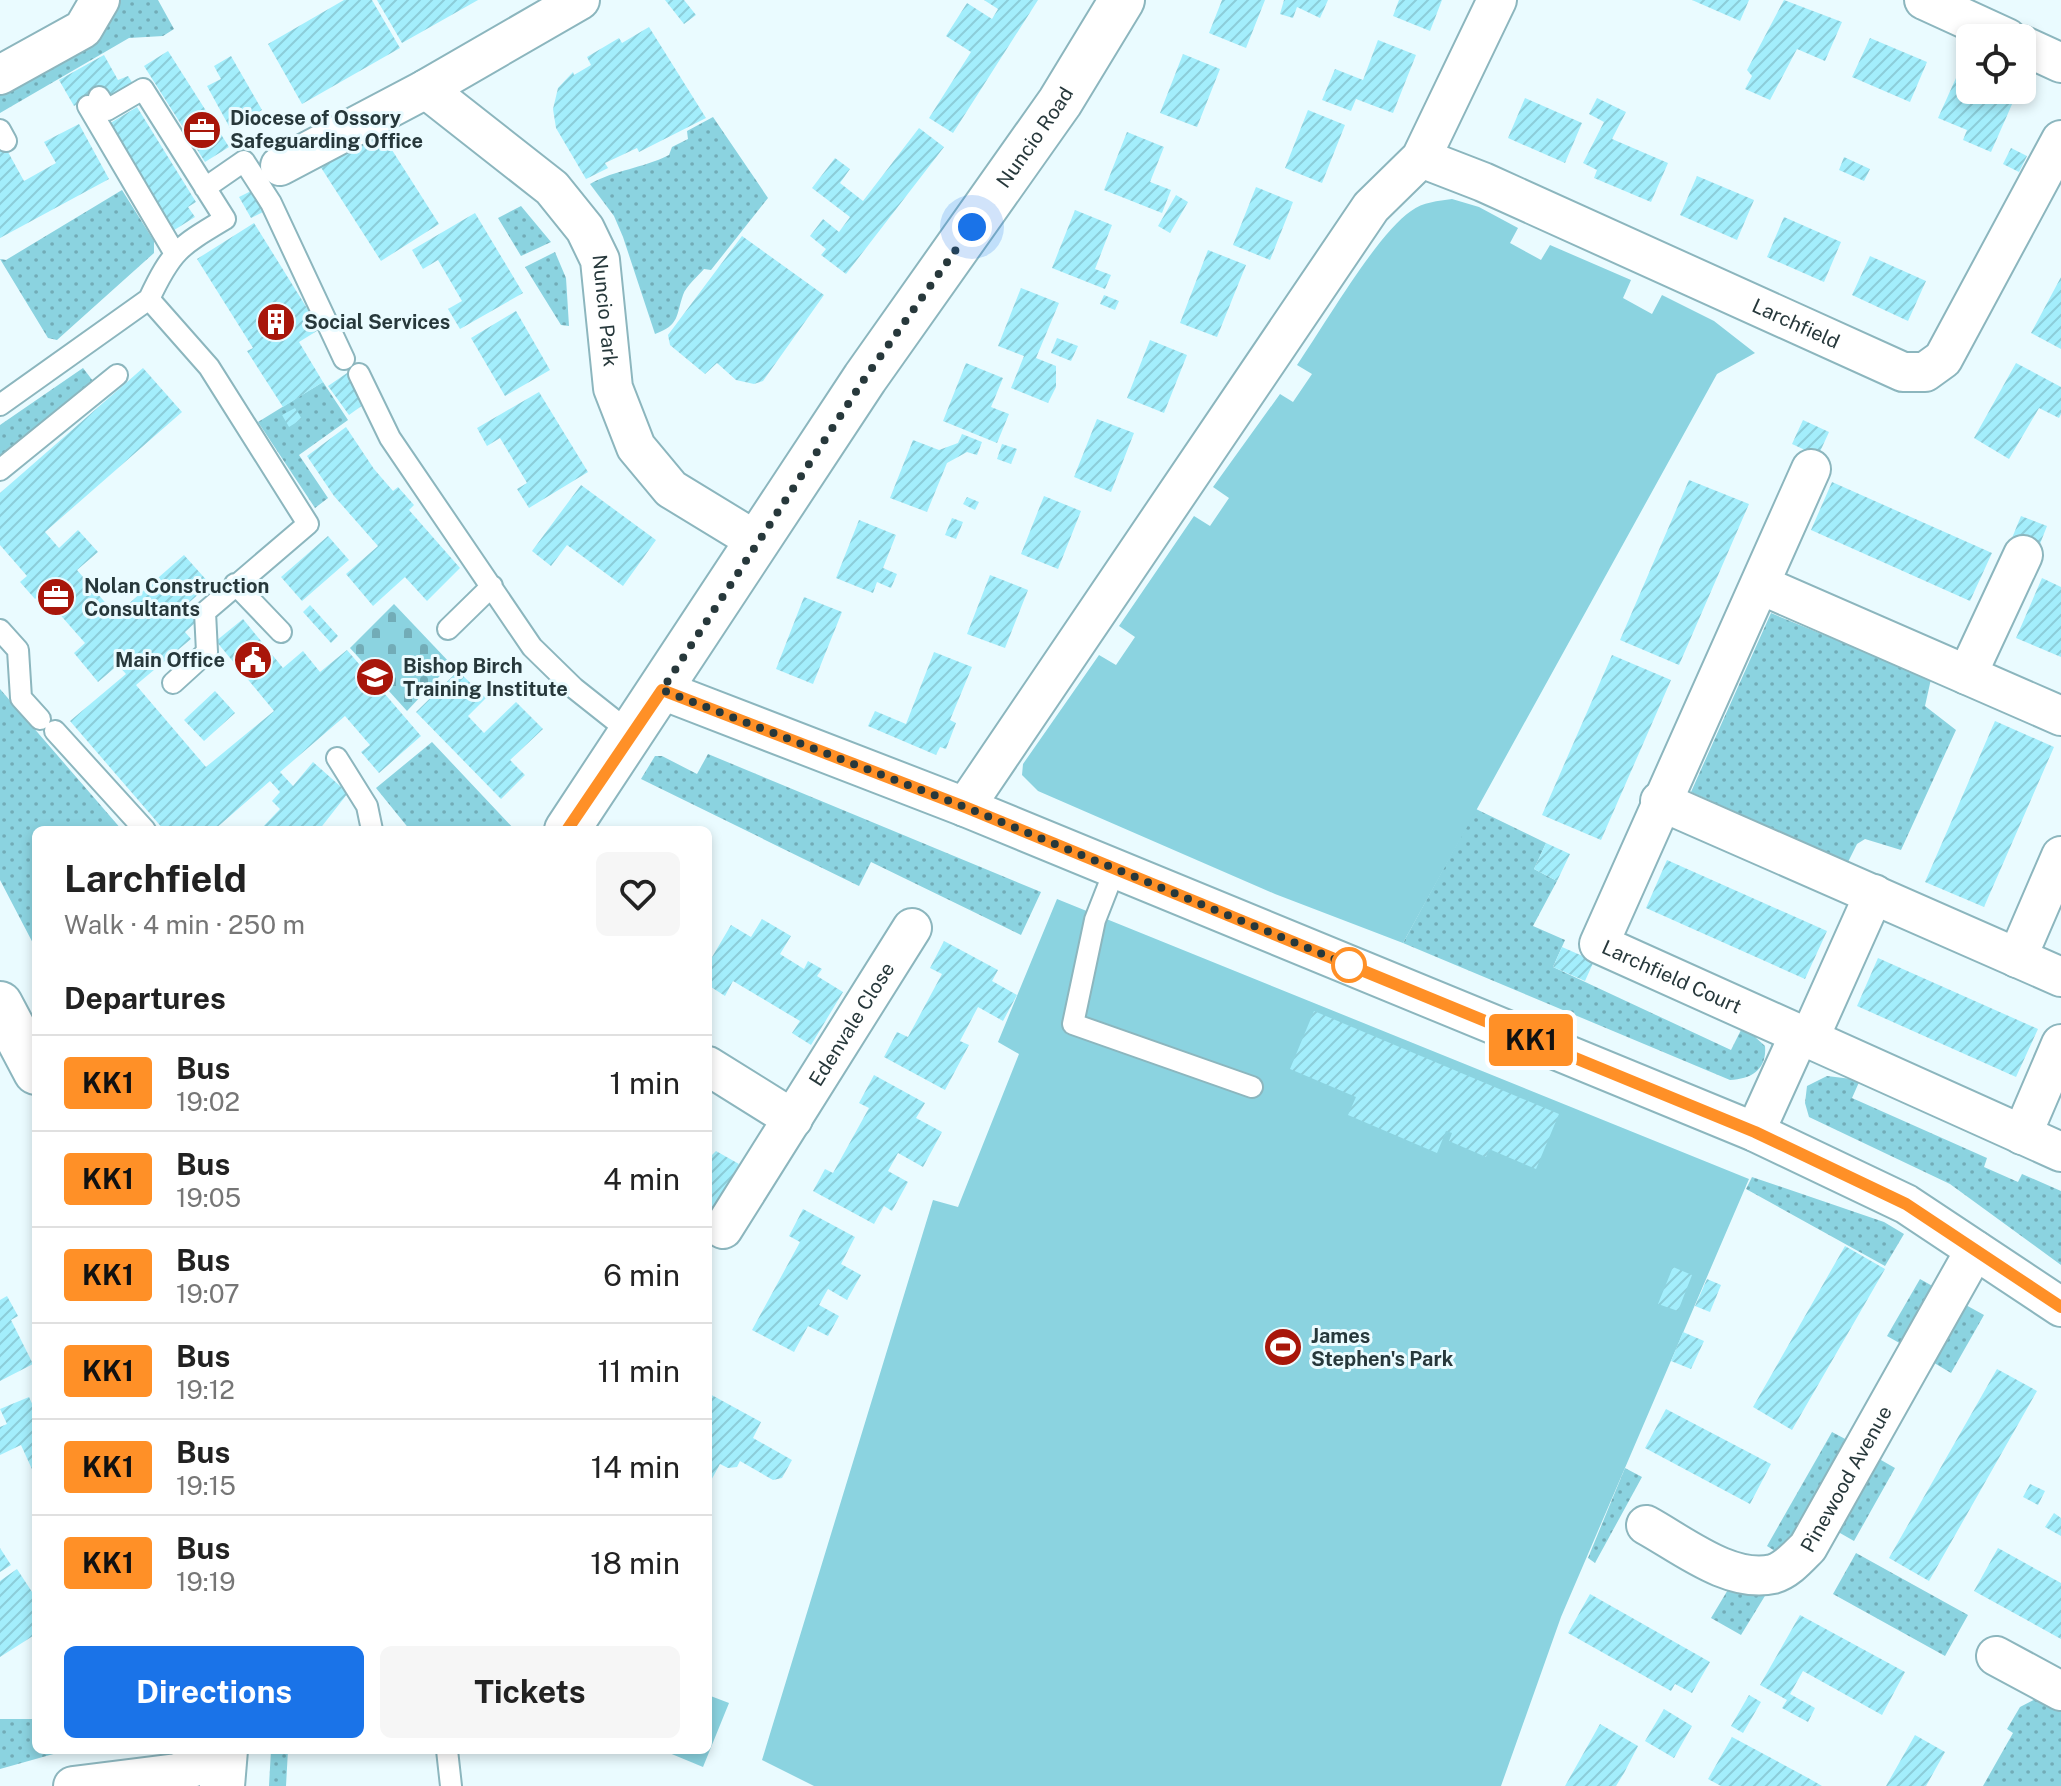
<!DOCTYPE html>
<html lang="en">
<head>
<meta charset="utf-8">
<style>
	:root { --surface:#fff; --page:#f6f6f6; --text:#222; --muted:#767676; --line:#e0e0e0; --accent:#1a73e8 }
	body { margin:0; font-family:"Public Sans",sans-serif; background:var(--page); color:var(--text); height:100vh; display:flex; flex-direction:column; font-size:30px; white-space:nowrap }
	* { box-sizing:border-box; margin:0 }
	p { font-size:26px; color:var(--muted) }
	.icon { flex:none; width:44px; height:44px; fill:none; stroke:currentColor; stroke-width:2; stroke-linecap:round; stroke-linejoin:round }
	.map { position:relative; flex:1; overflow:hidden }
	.side { position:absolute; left:32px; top:826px; width:680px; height:928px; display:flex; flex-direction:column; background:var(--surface); border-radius:12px; box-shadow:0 4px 12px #0003 }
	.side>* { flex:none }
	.badge { padding:0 16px; border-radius:6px; font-size:28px; line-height:52px }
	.tools { position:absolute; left:1956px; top:24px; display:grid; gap:16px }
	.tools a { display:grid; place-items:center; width:80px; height:80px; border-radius:12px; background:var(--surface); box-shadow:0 4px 12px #0003; font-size:40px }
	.you { position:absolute; width:40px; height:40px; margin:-20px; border:6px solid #fff; border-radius:50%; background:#1a73e8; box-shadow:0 0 0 12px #1a73e833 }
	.map>.badge { position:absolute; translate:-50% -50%; box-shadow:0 0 0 4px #fff }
	h2 { padding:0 32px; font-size:30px; line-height:72px }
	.round { display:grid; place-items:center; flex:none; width:84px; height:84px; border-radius:12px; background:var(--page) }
	.summary { display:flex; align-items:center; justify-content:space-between; height:136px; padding:0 32px }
	h1 { font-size:38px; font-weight:700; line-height:60px }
	.button { display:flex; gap:16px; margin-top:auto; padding:16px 32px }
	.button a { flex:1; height:92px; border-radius:12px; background:var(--accent); color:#fff; font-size:32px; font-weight:700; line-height:92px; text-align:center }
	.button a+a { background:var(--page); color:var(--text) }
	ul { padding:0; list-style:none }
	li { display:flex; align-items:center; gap:24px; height:96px; padding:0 32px; border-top:2px solid var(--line) }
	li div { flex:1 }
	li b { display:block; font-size:30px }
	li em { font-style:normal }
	li .badge { min-width:88px; font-weight:700; text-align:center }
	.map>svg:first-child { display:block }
</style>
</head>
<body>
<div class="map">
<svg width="2061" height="1786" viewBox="0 0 2061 1786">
	<defs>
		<pattern id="grass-dots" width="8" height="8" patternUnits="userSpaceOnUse" patternTransform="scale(2)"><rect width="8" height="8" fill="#8bd3e0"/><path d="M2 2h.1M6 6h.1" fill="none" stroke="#72acb7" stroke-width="1.8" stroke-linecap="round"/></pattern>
		<pattern id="cemetery-stones" width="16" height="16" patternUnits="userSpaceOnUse" patternTransform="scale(2)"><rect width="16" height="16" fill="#8bd3e0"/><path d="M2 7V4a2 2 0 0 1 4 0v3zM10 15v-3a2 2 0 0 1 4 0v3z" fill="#72acb7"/></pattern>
		<pattern id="building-hatch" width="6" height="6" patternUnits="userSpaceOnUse" patternTransform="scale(2)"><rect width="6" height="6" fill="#a3eefc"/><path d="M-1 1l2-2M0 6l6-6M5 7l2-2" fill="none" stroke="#8ccdd9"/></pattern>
	</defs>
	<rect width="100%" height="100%" fill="#eafbff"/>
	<!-- grass -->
	<path fill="url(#grass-dots)" d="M120,0h38l16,29 -11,7 -34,2 -129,75v-22c37,-23 103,-50 120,-91z
		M713,117l55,81 -57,72 -7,-1c-6,7 -18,17 -21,26 -7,20 -3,30 -28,39l-32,-97 -9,-21 -24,-32c27,-15 51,-15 79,-29l3,-8 16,-8 -1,-8z
		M122,190l32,51v12l-97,87 -9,-2 -48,-79 6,1z
		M521,206l30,36 -30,14 -23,-38z
		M555,252l11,26 3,48 -8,-1 -36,-58z
		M83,368l10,13 -93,76v-32z
		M323,382l25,38 -49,35 29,43 -13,10 -57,-86z
		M1771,613l160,66 -6,27 31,24 -55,120 -36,-11 -8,5 -9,18 -157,-70z
		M0,689l122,141h-86v119l-36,-69z
		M432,742l83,88h-105l-34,-42z
		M708,754l333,138 -20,43 -150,-73 -12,24 -218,-107 14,-23h7l35,18z
		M1476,809l70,34 -12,26 23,12 -24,45 32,14 -12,27 178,83 12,-24 22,20c2,23 -13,33 -35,34l-327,-137z
		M1827,1076l33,4 -8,18 135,60 -3,9 34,15 4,-8 39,17v74l-111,-81 -141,-67 -4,-14 2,-17z
		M1752,1177l132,45 20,12 -19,32 -139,-77z
		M1920,1279l16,9 -33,57 -16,-9z
		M1964,1304l20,11 -33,58 -20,-12z
		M1832,1432l17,9 -57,101 -17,9 -8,-5z
		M1874,1456l21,12 -41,73 -21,-12z
		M1625,1468l17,9 -47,86 -7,-5z
		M1856,1553l112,62 -23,41 -112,-62z
		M1732,1583l39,3 -30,49 -30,-17z
		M2041,1696l20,13v77h-78l30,-53 -6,-4 13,-22z
		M0,1719h36v31h64l-43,3 -57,16z
		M271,1750h17l-2,36h-17z"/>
	<!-- cemetery -->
	<path fill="url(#cemetery-stones)" d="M394,604l57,60 -44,47 -57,-63z"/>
	<!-- park -->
	<path fill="#8bd3e0" d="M1452,199l27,8 39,21 -8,15 31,17 9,-15 81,35 -8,18 29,16 10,-19 52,26 41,32 -38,21 -314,569 -128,-49 -237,-103 -16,-16 1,-11 76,-109 17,10 19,-28 -16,-11 75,-110 16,10 19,-28 -16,-11 67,-93 13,8 19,-28 -15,-9c27,-39 79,-130 114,-154 12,-9 27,-10 41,-12z
		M1057,899l692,280 -188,438 -60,169h-687l-52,-26 171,-560 25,7 61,-153 -21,-12z
		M708,1695l21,8 -26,64 -41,-17h46z"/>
	<!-- building -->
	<path fill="url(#building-hatch)" d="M344,0h28l28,48 -98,56 -34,-60z
		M377,0h101l-76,43z
		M665,0h19l12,15 -12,9z
		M984,0h54l-85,133 -24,-15 42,-66 -25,-16 21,-33 25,16 6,-10z
		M1222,0h43l-19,48 -37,-15z
		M1284,0h44l-8,18 -23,-11 -4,11 -13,-4z
		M1399,0h43l-12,31 -37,-15z
		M1692,0h57l-9,21z
		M1784,0l58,22 -17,39 -28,-12 -27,51 -25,-11 7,-13 -5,-6z
		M649,27l57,91 -67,34 -2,-4 -32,15 3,5 -22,11 -30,-51 -3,-19 5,-21 15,-16 1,3 17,-10 -4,-8 32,-19 3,5z
		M1870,38l57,24 -17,40 -58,-25z
		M1378,40l38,15 -23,58 -37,-14 -5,12 -29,-11 13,-31 28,11z
		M168,51l61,96 -24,15 -61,-96z
		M1183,54l37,15 -23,58 -37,-14z
		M104,55l14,25 10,-4 9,14 -25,14 -9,-14 -29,16 -15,-26z
		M231,56l31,54 -32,18 -23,-42 14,-7 -7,-13z
		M1956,78l14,6v6h14l29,12 -22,50 -28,-12 4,-10 -29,-12z
		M1525,98l57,25 -17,40 -57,-25z
		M1597,98l29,14 -14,27 56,24 -17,39 -57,-24 3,-8 -14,-7 21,-41 -15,-8z
		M137,107l59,95 -8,5 7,10 -24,15 -64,-107z
		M1308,110l37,15 -23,58 -37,-15z
		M79,124l30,55 -109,59v-93l3,-2 21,38 32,-18 -12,-21z
		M378,128l61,96 -58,37 -61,-95z
		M919,128l25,19 -98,127 -25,-19 5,-6 -16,-13 13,-17 16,13 11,-15 -38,-29 23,-30 15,11 -10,14 23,18z
		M1127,132l37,15 -14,35 21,8 -9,23 -58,-23z
		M2011,148l16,8 -8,16 -16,-8z
		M1844,157l26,12 -6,12 -25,-11z
		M1697,176l57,24 -17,40 -57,-25z
		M1256,187l37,15 -23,58 -37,-15z
		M253,190l12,21 -14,7 -12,-21z
		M1176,195l12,7 -18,31 -12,-7z
		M1075,210l37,15 -17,44 16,6 -6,14 -53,-21z
		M475,213l48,80 -63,36 -12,-20 14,-8 -24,-41 -15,9 -11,-19z
		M1784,217l57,25 -17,40 -57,-25z
		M254,223l66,106 -21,13 24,40 -40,25 -36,-56 6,-3 -56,-89z
		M742,236l82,59 -61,86 -9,3 -18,-4 -19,-17 -12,11 -35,-29 -2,-10z
		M1208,250l38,15 -29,72 -37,-14z
		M1870,256l56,25 -18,40 -56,-26z
		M2061,277v72l-30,-16z
		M1021,288l38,15 -23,55 20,8v21l-8,16 -37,-15 13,-32 -26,-10z
		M1104,295l15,6 -4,9 -15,-6z
		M516,311l34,59 -45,26 -34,-58z
		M1057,338l21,8 -7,15 -20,-8z
		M1150,340l37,15 -23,58 -37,-15z
		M966,363l37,15 -12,29 18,7 -12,29 -54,-22z
		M2016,363l45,24v27l-2,4 -20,-10 -30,51 -35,-21z
		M143,368l39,44 -137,120 14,16 19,-18 20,22 -21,18 39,45 68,-60 26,29 -26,23 13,14 -12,11 6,7 -55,46 70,82 68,-56 -58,-70 27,-22 40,49 20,-17 17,21 27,-22 74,86 -42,37 -18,-21 9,-7 -25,-29 -65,56 13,14 20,-24 35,31 -29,37h-59l20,-21 -8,-8 8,-9 -10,-11 -56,49h-50l-94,-109 56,-47 -8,-9 -20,17 -24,-29 11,-10 -44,-50 -6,6 -15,-17 7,-6 -27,-31v-52z
		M347,373l20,29 -18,13 -21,-29z
		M539,392l49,80 -59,36 -12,-19 10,-6 -27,-45 -13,8 -10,-18z
		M295,408l7,11 -13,8 -7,-12z
		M1097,419l37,14 -23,59 -37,-15z
		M1803,420l26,12 -11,24 -26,-12z
		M346,427l28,42 19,22 5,-4 16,18 -5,5 51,58 -33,33 -22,-24 -32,29 -27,-32 32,-28 -44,-50 -27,-40z
		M962,434l20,8 -5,13 -10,-3 -20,11 -20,49 -37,-14 23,-58 26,10 19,-7z
		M1002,444l15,5 -6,15 -14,-5z
		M1689,480l60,24 -70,161 -59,-25z
		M1832,482l160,71 -22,48 -159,-71z
		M581,485l75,55 -33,46 -56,-41 -16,21 -19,-15z
		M1044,496l37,15 -23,58 -37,-15z
		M967,497l12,5 -4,8 -12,-6z
		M2021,516l26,10 -9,23 -26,-11z
		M952,518l11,4 -7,17 -11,-4z
		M859,520l37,15 -13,33 14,6 -6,14 -14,-6 -4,11 -37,-15z
		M328,536l21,24 -47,41 -21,-24z
		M990,575l38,15 -23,58 -38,-14z
		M2042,578l19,9v70l-45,-19z
		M804,597l38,15 -29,72 -37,-15z
		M310,605l28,31 -7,7 -28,-31z
		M934,652l38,15 -22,53 6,3 -10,26 -6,-2 -4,8 -68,-29 7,-15 31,13z
		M1612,655l59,25 -70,160 -59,-25z
		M458,671l28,27 -18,18 16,17 32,-31 27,27 -33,31 15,15 -24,24 -85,-87z
		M215,691l20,22 -31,28 -20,-21z
		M1995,721l59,26 -70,160 -59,-25z
		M1546,843l24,11 -13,27 -23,-12z
		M1667,860l160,71 -22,48 -159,-71z
		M762,919l29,17 -11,18 24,15 4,-8 14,8 -5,7 26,16 -32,53 -19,-12 8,-12 -67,-40 -8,15 -17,-11v-21l23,-39 20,12z
		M944,941l54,29 -6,11 25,14 -14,26 -25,-14 -18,34 9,4 -24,45 -61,-33 13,-25 11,5 34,-63 -12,-6z
		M1562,947l32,14 -9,20 -32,-14z
		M1878,958l160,71 -22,48 -159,-71z
		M1314,1011l245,103 -23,55 -47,-20 -3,8 -37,-16 3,-8 -6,-2 -9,22 -89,-38 8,-18 -66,-28z
		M874,1075l51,28 -9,15 26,14 -19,35 -25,-14 -10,18 20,11 -16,29 -8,-5 -10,18 -61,-33 12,-22 8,4 36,-65 -10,-5z
		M716,1151l23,13 -31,53v-58z
		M803,1209l52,28 -14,27 20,11 -14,25 -19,-11 -9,16 20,11 -11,20 -20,-10 -14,26 -42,-22 48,-88 -11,-6z
		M1845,1246l40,23 -93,161 -39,-23z
		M1673,1267l19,8 -14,36 -20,-7z
		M1707,1279l14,6 -11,27 -15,-6z
		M7,1296l11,20 -7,4 22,44 -33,17v-81z
		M1683,1332l21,9 -13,28 -20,-8z
		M1997,1369l40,22 -108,190 -40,-23z
		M708,1393l53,29 -8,16 39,22 -10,18 -9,2 -33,-19 -3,6 -9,1 -8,-4 -12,22z
		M29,1397l7,15v66l-15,-33 -21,10v-28l7,-3 -7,-15z
		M1666,1409l105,55 -21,40 -105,-56z
		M2030,1484l15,7 -7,14 -15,-8z
		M2054,1513l7,5v18l-16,-9z
		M0,1548l11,17 -11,7z
		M1998,1548l63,35v56l-87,-48z
		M17,1569l19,29v36l-36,23v-76z
		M1590,1594l120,68 -18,31 -17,-9 -4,7 -103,-58z
		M1800,1615l105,57 -23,43 -79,-44 -13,23 25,14 -7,14 -26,-14 5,-8 -27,-15z
		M1749,1695l12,7 -18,31 -12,-7z
		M1664,1709l28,17 -18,32 -29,-17z
		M1600,1724l38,22 -14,27 -8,13h-51z
		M1915,1735l30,17 -19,34h-40z
		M1732,1737l78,42 12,7h-101l-13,-7z"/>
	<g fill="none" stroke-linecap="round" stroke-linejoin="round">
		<!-- lane casing -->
		<g stroke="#8cb6be" stroke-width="24">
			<path id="lane" d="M99,97l8,13 36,-21 82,130c-45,27 -53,31 -76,80
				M88,106l86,146
				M0,130l6,11
				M205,188l39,-27 27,42 73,156
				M359,374l31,64 142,209 42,41 58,46
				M0,405l149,-106 60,68 99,157 -103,88 2,40 -34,31
				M0,470l117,-95
				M235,584l46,48
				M448,629l44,-43
				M0,630l18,20 3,48 19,21
				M55,731l90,99
				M337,758l30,48 5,24
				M1115,869l-20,51 -22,104 179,63
				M447,1750l4,36"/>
		</g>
		<!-- street casing -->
		<g stroke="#8cb6be" stroke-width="42">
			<g id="street">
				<path id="s1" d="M580,0l-154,89 126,99 33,41 15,31 13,128 23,59 35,42 87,53"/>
				<path d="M1924,0l83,38"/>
				<path d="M2022,45l39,18"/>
				<path d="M0,75l83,-46 17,-29"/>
				<path id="s2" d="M1421,158l62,24 420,190h22l18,-13 118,-219"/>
				<path d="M280,166l146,-77"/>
				<path id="s3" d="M1811,469l-212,475 462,208"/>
				<path d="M1761,585l300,131"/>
				<path d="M1967,675l56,-120"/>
				<path d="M662,690l303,117 790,325 151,72 155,103"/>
				<path d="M1660,801l401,176"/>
				<path d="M965,807l406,-600 50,-49 76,-158"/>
				<path d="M2017,958l44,-102"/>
				<path d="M1809,1039l65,-145"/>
				<path d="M708,1066l85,53"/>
				<path d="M1755,1132l44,-97"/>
				<path d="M2022,1135l39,-91"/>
				<path id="s4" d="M723,1229l189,-301"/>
				<path id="s5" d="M1646,1525c35,19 84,59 127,49 14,-4 25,-17 35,-27l167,-297"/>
				<path d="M1996,1656l65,35"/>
				<path d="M73,1786l104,-13 48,-17"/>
			</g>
		</g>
		<!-- secondary casing -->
		<g stroke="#8cb6be" stroke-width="48">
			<g id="secondary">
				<path id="s6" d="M567,830l298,-452 195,-276 62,-102"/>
				<path d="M0,1004l36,68"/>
				<path d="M222,1786l3,-36"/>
			</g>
		</g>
		<!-- lane -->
		<use href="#lane" stroke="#fff" stroke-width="20"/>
		<!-- street -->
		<use href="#street" stroke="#fff" stroke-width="38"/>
		<!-- secondary -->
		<use href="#secondary" stroke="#fff" stroke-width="44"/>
	</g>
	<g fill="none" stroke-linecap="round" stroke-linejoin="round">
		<!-- line casing -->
		<g stroke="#fff" stroke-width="18">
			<path id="line" d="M567,830l95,-140 303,117 790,325 151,72 155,103"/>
		</g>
		<!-- line -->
		<use href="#line" stroke="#ff9027" stroke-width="12"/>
		<!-- walk -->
		<path stroke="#27383b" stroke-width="8" stroke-dasharray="0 14.4" d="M972,227l-107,151 -203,312 303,117 384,158"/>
	</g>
	<!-- icons -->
	<defs>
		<g id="office-disc" transform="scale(2)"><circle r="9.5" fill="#a8160a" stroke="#eafbff"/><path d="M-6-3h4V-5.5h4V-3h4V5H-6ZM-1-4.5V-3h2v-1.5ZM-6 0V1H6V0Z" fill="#fff"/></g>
		<g id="building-disc" transform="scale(2)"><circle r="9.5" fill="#a8160a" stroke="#eafbff"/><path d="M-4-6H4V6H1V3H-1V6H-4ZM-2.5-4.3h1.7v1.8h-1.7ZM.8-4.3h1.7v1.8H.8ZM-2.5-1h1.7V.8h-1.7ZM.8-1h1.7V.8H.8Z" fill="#fff"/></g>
		<g id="civic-disc" transform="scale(2)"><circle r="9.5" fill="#a8160a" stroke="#eafbff"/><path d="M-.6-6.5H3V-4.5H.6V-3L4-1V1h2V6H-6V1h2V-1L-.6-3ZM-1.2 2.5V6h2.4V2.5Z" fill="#fff"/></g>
		<g id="university-disc" transform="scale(2)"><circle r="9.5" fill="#a8160a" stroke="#eafbff"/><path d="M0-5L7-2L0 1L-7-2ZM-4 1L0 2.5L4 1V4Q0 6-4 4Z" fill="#fff"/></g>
		<g id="stadium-disc" transform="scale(2)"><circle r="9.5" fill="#a8160a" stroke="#eafbff"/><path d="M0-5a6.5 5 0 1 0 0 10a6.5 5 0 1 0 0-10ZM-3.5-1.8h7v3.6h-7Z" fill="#fff"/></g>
	</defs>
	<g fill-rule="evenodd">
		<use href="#office-disc" x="202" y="130"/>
		<use href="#building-disc" x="276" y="322"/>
		<use href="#office-disc" x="56" y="597"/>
		<use href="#civic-disc" x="253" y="660"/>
		<use href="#university-disc" x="375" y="677"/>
		<use href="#stadium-disc" x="1283" y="1347"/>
	</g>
	<!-- markers -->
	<circle fill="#fff" stroke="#ff9027" stroke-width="4" cx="1349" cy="965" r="16"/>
	<g text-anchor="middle" stroke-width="6" stroke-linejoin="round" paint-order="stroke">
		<!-- poi labels -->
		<g font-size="20" font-weight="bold" fill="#27383b" stroke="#eafbff" text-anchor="start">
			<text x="230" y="125">Diocese of Ossory<tspan x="230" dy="23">Safeguarding Office</tspan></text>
			<text x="304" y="329">Social Services</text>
			<text x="84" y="593">Nolan Construction<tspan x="84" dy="23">Consultants</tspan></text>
			<text x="225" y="667" text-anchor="end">Main Office</text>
			<text x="403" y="673">Bishop Birch<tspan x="403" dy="23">Training Institute</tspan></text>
			<text x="1311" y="1343">James<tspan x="1311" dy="23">Stephen's Park</tspan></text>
		</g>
		<!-- street labels -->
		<g font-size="20" fill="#27383b" stroke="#eafbff">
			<text dy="7" stroke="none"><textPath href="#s6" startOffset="836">Nuncio Road</textPath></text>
			<text dy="7" stroke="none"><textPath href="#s1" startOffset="476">Nuncio Park</textPath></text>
			<text dy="7" stroke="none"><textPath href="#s2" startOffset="410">Larchfield</textPath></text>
			<text dy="7" stroke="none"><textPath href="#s3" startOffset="600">Larchfield Court</textPath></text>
			<text dy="7" stroke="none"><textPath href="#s4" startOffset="242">Edenvale Close</textPath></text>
			<text dy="7" stroke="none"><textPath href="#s5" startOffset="262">Pinewood Avenue</textPath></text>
		</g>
	</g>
</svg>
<div class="tools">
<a><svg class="icon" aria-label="locate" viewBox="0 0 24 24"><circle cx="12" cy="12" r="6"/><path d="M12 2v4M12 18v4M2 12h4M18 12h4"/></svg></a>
</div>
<div class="you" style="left:972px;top:227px"></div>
<b class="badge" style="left:1531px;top:1040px;background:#ff9027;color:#111">KK1</b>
<section class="side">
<div class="summary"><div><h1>Larchfield</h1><p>Walk · 4 min · 250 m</p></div><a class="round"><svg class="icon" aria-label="heart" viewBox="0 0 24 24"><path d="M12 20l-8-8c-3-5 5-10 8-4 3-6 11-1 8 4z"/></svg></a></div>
<h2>Departures</h2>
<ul>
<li><span class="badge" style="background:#ff9027;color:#111">KK1</span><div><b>Bus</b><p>19:02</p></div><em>1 min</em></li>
<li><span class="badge" style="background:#ff9027;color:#111">KK1</span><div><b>Bus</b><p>19:05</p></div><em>4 min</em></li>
<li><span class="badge" style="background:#ff9027;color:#111">KK1</span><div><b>Bus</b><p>19:07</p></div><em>6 min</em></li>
<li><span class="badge" style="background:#ff9027;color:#111">KK1</span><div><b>Bus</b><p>19:12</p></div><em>11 min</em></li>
<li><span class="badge" style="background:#ff9027;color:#111">KK1</span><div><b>Bus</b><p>19:15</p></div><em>14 min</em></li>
<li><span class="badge" style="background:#ff9027;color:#111">KK1</span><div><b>Bus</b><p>19:19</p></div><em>18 min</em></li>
</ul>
<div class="button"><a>Directions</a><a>Tickets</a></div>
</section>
</div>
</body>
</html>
